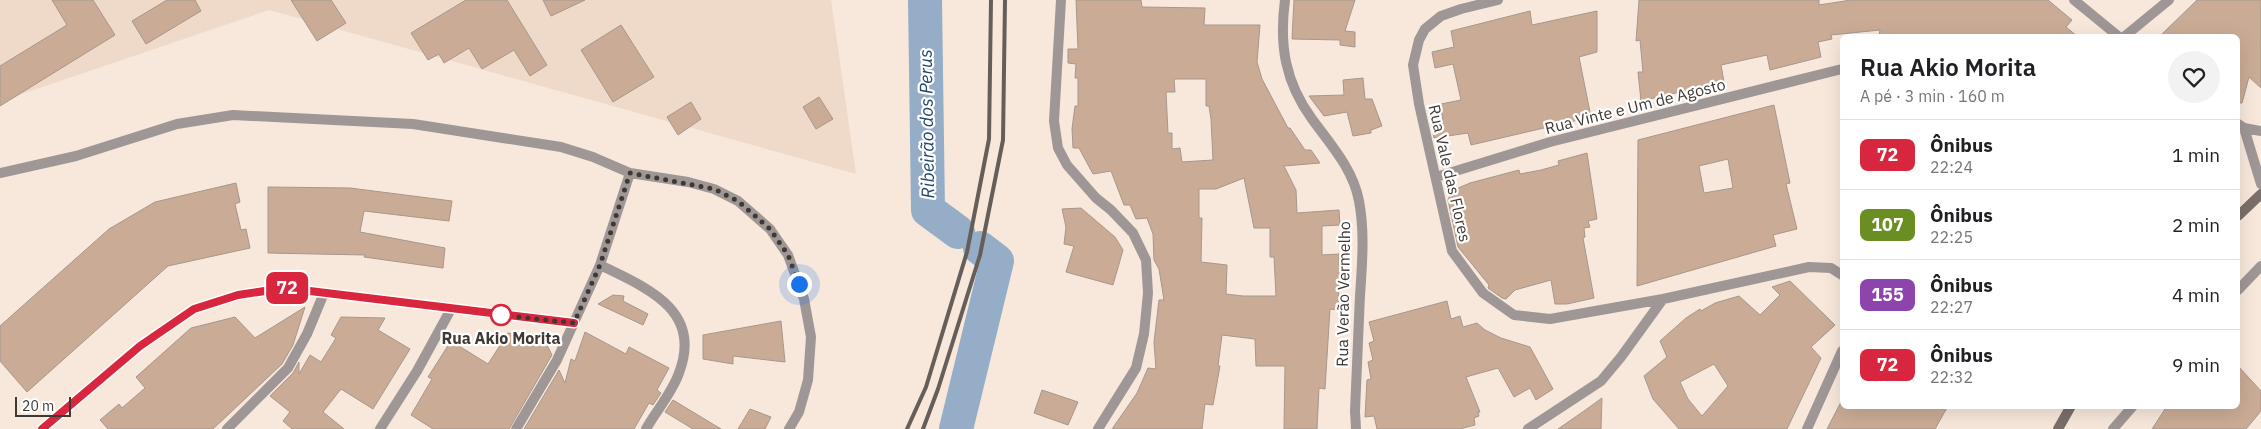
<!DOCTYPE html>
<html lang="pt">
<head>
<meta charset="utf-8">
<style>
	:root { --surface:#fff; --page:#f2f2f2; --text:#202124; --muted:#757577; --line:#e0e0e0 }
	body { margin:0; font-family:"IBM Plex Sans",sans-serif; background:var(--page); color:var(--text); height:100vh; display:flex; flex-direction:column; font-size:19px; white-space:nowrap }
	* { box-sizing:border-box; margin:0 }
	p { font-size:16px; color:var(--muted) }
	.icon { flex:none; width:28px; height:28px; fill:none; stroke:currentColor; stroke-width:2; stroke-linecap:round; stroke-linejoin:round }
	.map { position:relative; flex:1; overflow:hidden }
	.details { position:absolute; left:1840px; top:34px; width:400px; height:375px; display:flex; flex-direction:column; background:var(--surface); border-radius:8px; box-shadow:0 5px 20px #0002 }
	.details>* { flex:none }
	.badge { padding:0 10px; border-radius:8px; font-size:18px; line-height:32px }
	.scale { position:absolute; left:15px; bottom:12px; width:56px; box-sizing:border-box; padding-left:5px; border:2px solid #3f3934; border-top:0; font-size:14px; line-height:18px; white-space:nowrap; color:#3f3934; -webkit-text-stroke:4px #fff; paint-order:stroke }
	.you { position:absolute; width:25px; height:25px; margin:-12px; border:4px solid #fff; border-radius:50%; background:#1a73e8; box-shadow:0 0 0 8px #1a73e833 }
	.map>.badge { position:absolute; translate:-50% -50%; box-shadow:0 0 0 2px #fff }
	.round { display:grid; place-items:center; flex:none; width:52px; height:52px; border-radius:26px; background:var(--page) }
	.overview { display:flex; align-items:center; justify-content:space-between; height:85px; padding:0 20px }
	h1 { font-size:24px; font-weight:600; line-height:38px }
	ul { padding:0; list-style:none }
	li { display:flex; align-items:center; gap:15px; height:70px; padding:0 20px; border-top:1px solid var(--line) }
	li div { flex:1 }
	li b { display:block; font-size:19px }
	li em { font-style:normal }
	li .badge { min-width:55px; font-weight:700; text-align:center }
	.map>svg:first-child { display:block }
</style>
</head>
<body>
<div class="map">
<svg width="2261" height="429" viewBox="0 0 2261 429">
	<rect width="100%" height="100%" fill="#f8e8dc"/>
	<!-- built -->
	<path fill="#efd9c9" d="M0,0h831l25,174 -587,-164 -256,87 -13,2z"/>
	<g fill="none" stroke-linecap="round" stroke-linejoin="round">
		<!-- river -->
		<path stroke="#95adc7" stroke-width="34" d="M925,0l3,210 30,22
			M956,429l41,-168 -17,-13"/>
	</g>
	<!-- building -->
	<path fill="#caac96" stroke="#a6978c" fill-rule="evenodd" d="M52,0h41l22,35 -115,71v-40l67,-41z
		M167,0h28l6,11 -55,33 -14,-23z
		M291,0h40l15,23 -29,18z
		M466,0h41l40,65 -17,11 -16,-26 -32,19 -13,-21 -25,15 -5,-9 -11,6 -17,-27z
		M543,0h42l-34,16z
		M1076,0h65l1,7 63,1 -1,17h56l-3,37 5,17 26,49h2l15,22h6l9,13 -36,3 12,24 1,23 42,-3 1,15 -18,1v29l17,-1v11l3,5 -3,13 -1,27 -8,-1 -5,80 -6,-1 -2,41h-33l1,-63h-29l-1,-27 -33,-4 -4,31h2l-7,39 -8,-1 -3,25h-90l25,-36 11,-25 8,1 -2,-27 5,-42h5l-5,-31 -5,-9 -1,-26 -6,-16 -11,1 -6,-14h-6l-13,-34 -18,3 -14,-26h-6l-1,-19 3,-23h3v-28h-3l1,-14 -8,-1v-14h10zM1174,79h32v27h3l2,13 2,41 -31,2 -2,-14 -8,1v-16h-4l-2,-41h9zM1244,178l10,50h16v29h4l2,39h-33l-17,-2 1,-29 -26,-3 1,-44h-3v-29h17z
		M1294,0h61l-10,31 10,1v15l-15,-2v-5l-48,-1z
		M1639,0h180v5l32,-5h197l24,20 -6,7 11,9h-198l1,-6 -49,5 1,4 -14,3 3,15 -51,13 -3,-15 -46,10 3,17 -83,19 -3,-29h5l-3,-32 -4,1z
		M2197,0h64v88l-12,-11 -7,26h-4v-67h-78z
		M1530,11l2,14 65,-14v41l-18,5 12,60 -120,28 -3,-12 -34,5 -3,-15 12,-3 -3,-14 1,-2 20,-4 -8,-36 -18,4 -3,-16 22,-5 -3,-16z
		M621,25l33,52 -41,25 -32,-52z
		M1363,78l2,21h7l10,27 -11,4v3l-18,3 -6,-24 -23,4 -15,-20 35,-1 -1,-15z
		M819,97l14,22 -17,10 -13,-22z
		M691,102l10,17 -23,16 -11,-18z
		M1774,105l16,78 -4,1 11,45 -24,6 3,11 -139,40 1,-146zM1728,159l5,29 -29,5 -5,-27z
		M1587,153l10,66 -9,2 2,6 -6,1 1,9 -2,1 11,60 -27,6h-12l-4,-24 -36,10 -9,9 -4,-1 -14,-10 1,-3 -31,-38 -10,-47 2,-5 6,-6 14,-6 49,-13 1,4 21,-4 18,-5 -1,-4z
		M236,183l4,19 -5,2 6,26 5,-1 4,19 -82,18 -141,126 -27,-31v-35l109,-97 46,-27z
		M268,187l82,1 102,13 -3,20 -85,-10 -4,21 85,16 -2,20 -79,-11 1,-2 -97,-2z
		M1081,208l34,29 8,13 -10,35 -47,-13 8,-26 -10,-2 2,-17 -4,-18z
		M1790,281l45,44 -24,22 10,11 -34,71h-108l-26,-30 -9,-23 23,-19 -7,-16 26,-23 14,-9 1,2 14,-8 24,-7 21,19 20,-20 -8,-8zM1714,364l14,22 -26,30 -14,-17 -8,-17z
		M613,295l11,1 -1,5 25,13 -5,11 -45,-21z
		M1447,301l4,18 9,-3 3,11 14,-4 8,7 16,8 29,9 23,42 -17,11 -6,-12 -16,9 -16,-29 -32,9 14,35h-2l1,4 -5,2 1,7 -15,4h-83l-3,-13 -9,1 2,-37 4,-1 -3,-17 5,-2 -4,-17 5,-2 -5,-19z
		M305,307l-12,38 -11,19 -69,65h-105l-8,-9 19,-16 3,4 23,-20 -9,-11 55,-49 44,-11 20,21z
		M341,317l44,1 -7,12 32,19 -37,60 -32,-20 -18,23 21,17h-52l-9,-8 7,-9 -20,-16 23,-23 6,-11v12l11,-19 11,7 15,-24 -5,-3z
		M781,321l4,41 -52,-6v8l-30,-5v-24z
		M585,332l41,22 3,-7 40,21 -12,22 4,3 -8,12 -4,-2 -15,26h-110l35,-59 6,13 6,-24 4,2z
		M508,333l32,3 5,5 7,14 -43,74h-76l-22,-14 21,-36 -4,-2 23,-36 37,23z
		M2238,366l23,25v20l-15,18h-94l15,-23h71z
		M1042,390l36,12 -10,23 -34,-12z
		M1602,398l-1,31h-43l26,-18z
		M673,400l48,29h-28l-28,-17z
		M1842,400v6l12,2 1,-2h93l-13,23h-108z
		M750,409l21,8 -6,12h-27z"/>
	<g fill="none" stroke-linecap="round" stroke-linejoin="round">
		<!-- street -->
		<path stroke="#9f9795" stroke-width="10" d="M1061,0l-7,121 4,27 9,17 29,33 15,12 22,23 13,27 2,33 -4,41 -8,34 -38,61
			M1285,0c-6,45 0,82 27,119 19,26 41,50 47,82 6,31 3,64 1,95 -2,38 -3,76 -5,115l1,18
			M1498,0l-37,9 -20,7 -16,13 -6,11 -6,25 6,39 33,147 31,42 31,22 36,4 113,-20 146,-32 22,1 11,7
			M2074,0l44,36
			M2125,36l44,-36
			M2238,124l6,4 17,3
			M2244,128l17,56
			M0,173l76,-17 101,-32 56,-9 180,9 148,23 32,10 37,16 58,9 26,7 24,12 32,28 18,26 16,44 7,38 -3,43 -9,32 -10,17
			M1436,177l114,-35 292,-73
			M600,265c47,23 103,45 79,108 -7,20 -23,38 -33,56
			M2238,290l23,-24
			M42,429l98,-83 54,-37 45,-14 46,-7 289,35
			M227,429l61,-61 19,-34 17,-41
			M380,429l37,-58 34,-62
			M516,429l41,-69 43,-95 30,-92
			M1528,429l73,-48 20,-24 42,-58
			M1807,429l35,-78
			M2113,429l20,-23"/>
		<!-- secondary -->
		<path stroke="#7b6f6c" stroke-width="10" d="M2238,216l23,-22
			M2058,429l13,-23"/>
		<!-- rail -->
		<path stroke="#665e58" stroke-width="4" d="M907,429l19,-42 41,-135 22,-113 2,-139
			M923,429l15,-40 42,-134 23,-115 2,-140"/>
	</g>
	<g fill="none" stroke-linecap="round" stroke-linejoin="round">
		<!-- line casing -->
		<g stroke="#fff" stroke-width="11">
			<path id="line" d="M42,429l98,-83 54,-37 44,-14 47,-7 289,35"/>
		</g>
		<!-- line -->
		<use href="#line" stroke="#d7263d" stroke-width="8"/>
		<!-- walk -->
		<path stroke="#3f3934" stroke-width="5" stroke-dasharray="0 9" d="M501,315l73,8 26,-58 30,-92 84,16 24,12 32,28 18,26 11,29"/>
	</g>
	<!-- markers -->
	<circle fill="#fff" stroke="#d7263d" stroke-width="2.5" cx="501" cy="315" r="10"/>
	<g text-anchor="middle" stroke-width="4.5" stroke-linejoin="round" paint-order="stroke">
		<!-- street labels -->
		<g font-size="16" fill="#3f3934" stroke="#fff">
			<text transform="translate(1635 106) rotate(-14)" y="6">Rua Vinte e Um de Agosto</text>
			<text transform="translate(1450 173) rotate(77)" y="6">Rua Vale das Flores</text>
			<text transform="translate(1343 294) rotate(-89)" y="6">Rua Verão Vermelho</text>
		</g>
		<!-- stop labels -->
		<g font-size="16" font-weight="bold" fill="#3f3934" stroke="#fff">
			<text x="501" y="344">Rua Akio Morita</text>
		</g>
		<!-- water labels -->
		<g font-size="18" font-style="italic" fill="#20466a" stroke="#fff">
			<text transform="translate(927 124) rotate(-91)" y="6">Ribeirão dos Perus</text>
		</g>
	</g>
</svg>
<div class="scale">20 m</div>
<div class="you" style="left:799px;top:284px"></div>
<b class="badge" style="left:287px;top:288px;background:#d7263d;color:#fff">72</b>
<section class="details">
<div class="overview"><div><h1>Rua Akio Morita</h1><p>A pé · 3 min · 160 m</p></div><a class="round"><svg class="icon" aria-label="heart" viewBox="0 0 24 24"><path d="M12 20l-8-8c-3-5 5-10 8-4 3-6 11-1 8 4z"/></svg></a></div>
<ul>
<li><span class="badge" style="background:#d7263d;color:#fff">72</span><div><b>Ônibus</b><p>22:24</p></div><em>1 min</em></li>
<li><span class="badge" style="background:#6b8e23;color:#fff">107</span><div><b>Ônibus</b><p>22:25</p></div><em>2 min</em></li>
<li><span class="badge" style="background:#8e44ad;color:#fff">155</span><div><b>Ônibus</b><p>22:27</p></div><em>4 min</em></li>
<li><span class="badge" style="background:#d7263d;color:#fff">72</span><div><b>Ônibus</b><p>22:32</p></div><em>9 min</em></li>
</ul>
</section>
</div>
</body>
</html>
